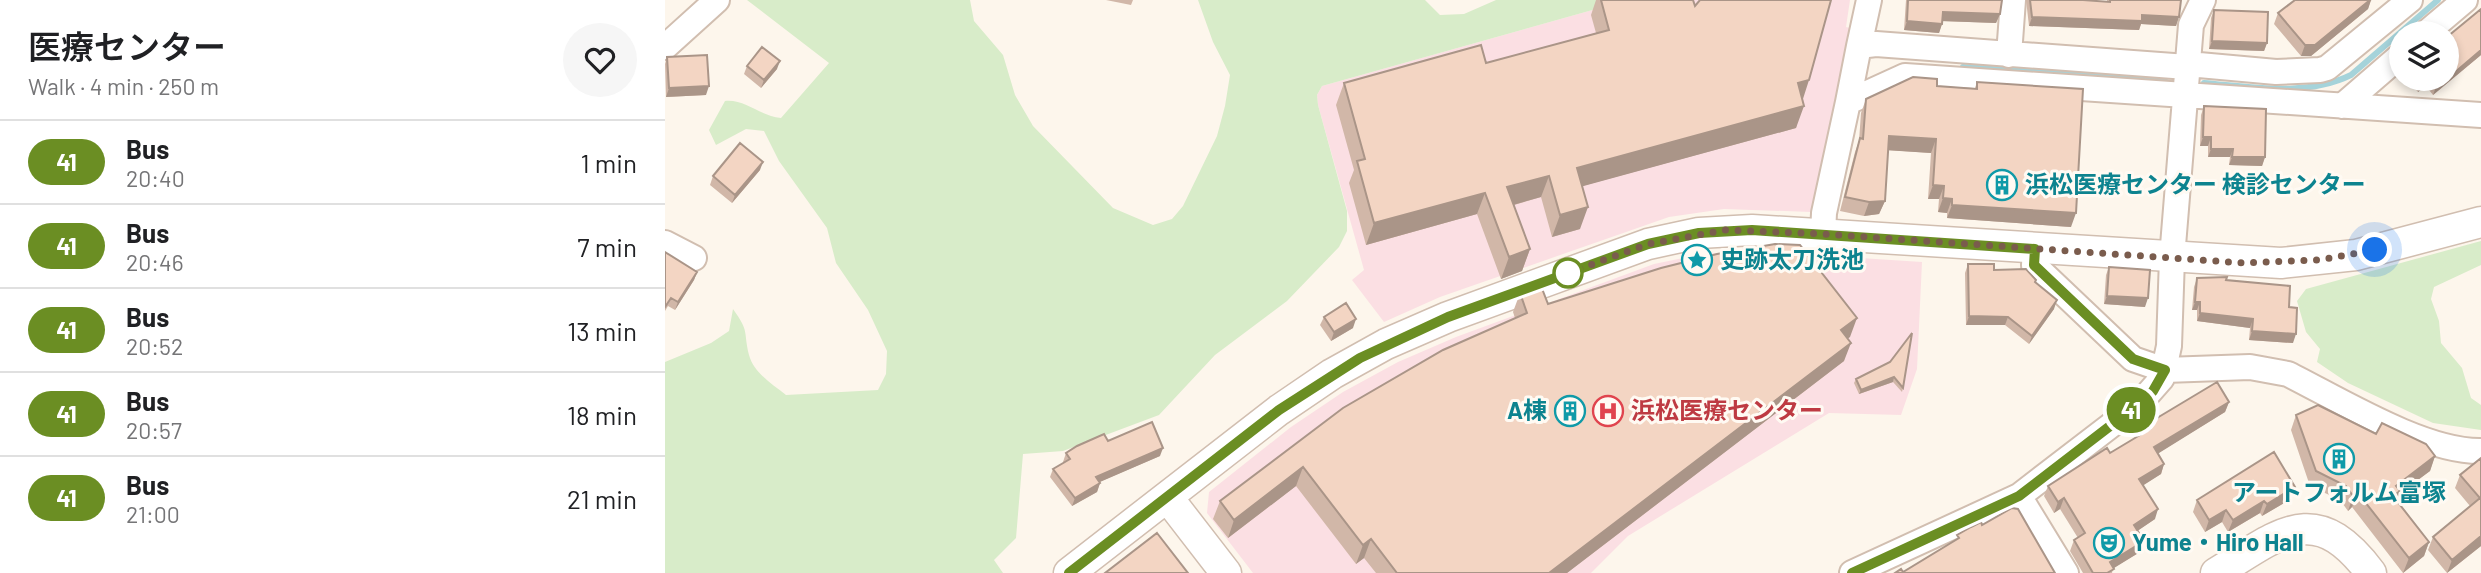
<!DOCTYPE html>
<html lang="en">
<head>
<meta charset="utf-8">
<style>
	:root { --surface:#fff; --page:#f6f6f6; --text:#202124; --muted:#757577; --line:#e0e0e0 }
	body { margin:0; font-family:Barlow,"Noto Sans JP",sans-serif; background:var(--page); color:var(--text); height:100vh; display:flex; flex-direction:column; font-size:26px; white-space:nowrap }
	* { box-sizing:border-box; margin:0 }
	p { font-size:23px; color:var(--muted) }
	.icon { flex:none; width:38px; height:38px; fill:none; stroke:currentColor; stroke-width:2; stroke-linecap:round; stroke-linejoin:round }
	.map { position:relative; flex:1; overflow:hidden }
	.drawer { display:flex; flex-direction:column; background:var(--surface); width:665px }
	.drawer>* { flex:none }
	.badge { padding:0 14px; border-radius:23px; font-size:24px; line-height:46px }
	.tools { position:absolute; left:1724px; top:21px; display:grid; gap:14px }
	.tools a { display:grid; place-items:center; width:70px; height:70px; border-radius:50%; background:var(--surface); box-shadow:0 4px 10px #0003; font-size:35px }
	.you { position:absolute; width:35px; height:35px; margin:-18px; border:5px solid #fff; border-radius:50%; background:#1a73e8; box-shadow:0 0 0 10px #1a73e833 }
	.map>.badge { position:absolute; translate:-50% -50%; box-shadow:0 0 0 4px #fff }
	.round { display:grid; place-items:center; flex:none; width:74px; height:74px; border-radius:37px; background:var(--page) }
	.overview { display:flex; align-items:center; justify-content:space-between; height:119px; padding:0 28px }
	h1 { font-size:33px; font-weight:600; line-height:52px }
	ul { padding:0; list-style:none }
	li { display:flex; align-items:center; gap:21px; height:84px; padding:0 28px; border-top:2px solid var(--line) }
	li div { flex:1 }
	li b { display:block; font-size:26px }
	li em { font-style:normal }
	li .badge { min-width:77px; font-weight:700; text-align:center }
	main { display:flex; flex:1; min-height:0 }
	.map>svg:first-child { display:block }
</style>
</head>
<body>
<main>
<section class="drawer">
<div class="overview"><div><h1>医療センター</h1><p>Walk · 4 min · 250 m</p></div><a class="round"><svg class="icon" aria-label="heart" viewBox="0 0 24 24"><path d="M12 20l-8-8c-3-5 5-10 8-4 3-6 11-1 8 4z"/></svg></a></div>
<ul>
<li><span class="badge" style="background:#6b8e23;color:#fff">41</span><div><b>Bus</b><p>20:40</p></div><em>1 min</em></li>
<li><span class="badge" style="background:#6b8e23;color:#fff">41</span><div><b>Bus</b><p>20:46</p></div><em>7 min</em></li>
<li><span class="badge" style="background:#6b8e23;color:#fff">41</span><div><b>Bus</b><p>20:52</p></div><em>13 min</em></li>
<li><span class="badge" style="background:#6b8e23;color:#fff">41</span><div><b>Bus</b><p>20:57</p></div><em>18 min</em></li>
<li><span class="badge" style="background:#6b8e23;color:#fff">41</span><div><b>Bus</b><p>21:00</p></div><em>21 min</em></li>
</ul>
</section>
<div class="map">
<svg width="1816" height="573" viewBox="0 0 1816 573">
	<rect width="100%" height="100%" fill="#fdf6ec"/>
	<!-- medical -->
	<path fill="#fbdfe3" d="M963,0h222l-4,27 4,1 -39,184 -87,-3 -55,8 -229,80 -56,25 -32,-42 12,-10 -46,-165 -1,-10 5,-9z
		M1087,251l170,11 -5,107 -16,46 -72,-2 -201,123 -37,37h-338l-46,-60 2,-21 82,-65 52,-35 55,-30 58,-25 198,-73 34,-7 1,8 16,-2 -1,-9z"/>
	<!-- green -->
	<path fill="#d8ecc9" d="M82,0h223l4,21 29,34 12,40 18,31 80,82 40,17 19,-6 11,-13 34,-70 8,-30 5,-31 -17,-33 -15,-42h227l15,15 24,-1 32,-14h132l-306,86 -5,9 1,10 29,106v20l-8,16 -52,54 -72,54 -56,60 -96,36 -40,3 -7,84 -22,22 9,13h-338v-211l46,-19 18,-12 4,-22c17,24 10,21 16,46 5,18 23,29 37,40l92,-5 8,-16 1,-23 -19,-41 -32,-47 -9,-35 -48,-67 -15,-30 -18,-2 -30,16 -7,-15 16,-29c20,-2 33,14 56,17l48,-55z
		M1816,241v24l-47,22 -3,12 8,22 2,22 21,25 9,30 10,7v25l-48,-7 -85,-40 -31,-21 3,-13 -14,-17 -9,-31 9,-12z"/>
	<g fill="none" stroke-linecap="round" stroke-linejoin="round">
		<!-- stream -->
		<path stroke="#a5d3da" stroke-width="6" d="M1298,67l202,14
			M1539,83c48,4 102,14 147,-8l87,-75"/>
		<!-- minor casing -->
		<g stroke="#d1beb0" stroke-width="28">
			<path id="minor" d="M1761,33l39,-33
				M1194,46l10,-46
				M0,47l52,-47
				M1344,55l4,-55
				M1523,64l88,8 44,-2 7,-2 83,-68
				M1183,102l11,-56 17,-2 311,23
				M1677,106l59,-51
				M1158,234l1,-21 24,-111 57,-26 576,39
				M0,243l29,15
				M1370,249l-1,16 99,94 32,11 85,-3 38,7c52,26 136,78 193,77
				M1354,496l47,77
				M1187,573l167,-77 121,-93 22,-25 7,-32 3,-88 19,-233 12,-25"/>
		</g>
		<!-- tertiary casing -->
		<g stroke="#d1beb0" stroke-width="33">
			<path id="tertiary" d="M503,498l58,75
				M404,573l210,-163 53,-36 54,-30 62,-27 200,-73 51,-11 53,-3 529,33 75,-8 125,-33
				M1551,573c64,-39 99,-75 155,0"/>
		</g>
		<!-- minor -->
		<use href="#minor" stroke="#fff" stroke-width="24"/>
		<!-- tertiary -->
		<use href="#tertiary" stroke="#fff" stroke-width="30"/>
	</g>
	<!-- wall -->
	<path fill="#d1b7a8" d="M441,0h27l-2,5z
		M931,0h97l2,6 108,93 -7,29 -214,58 -2,43 -28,8 -11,-40 -27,8 16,44 -8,22 -21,8 -24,-65 -111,31 -17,-62 5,-13 -18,-65 8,-22 142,-20 110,-30 -5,-18z
		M1241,0h96l-2,14 -4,9 -53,-2 -4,12 -35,-3z
		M1361,0h57l24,2v-2h74l-5,26 -35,-2 -2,6 -110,-4z
		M1630,0h76l-3,9 -57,47h-10l-27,-32 4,-11z
		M1816,9v46l-48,40 -7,-9 -8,6 -11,-13h40v-42z
		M1549,10l53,33 -3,8 -55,-2 2,-31z
		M2,57l39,38 -40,2 -1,-33z
		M82,66l30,3 -16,19 -17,-14z
		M1312,82l94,145 -124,-9v-5l-9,-1 1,-13h-11l3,-46 -43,-3 -3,51 -6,13 -15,2 -24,-5 15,-59 4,-11 2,-28 5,-14 71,-13 38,2z
		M1539,106l61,51 -3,9 -33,-1 1,-8h-22v-11h-8l1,-31z
		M95,170l-28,33 -22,-18 3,-9z
		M0,252l32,20 -3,8 -19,30 -7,-4 -3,5z
		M1303,264l26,6 41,13 19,26 -25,35 -24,-19h-39l-1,-52z
		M1444,267l36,40 -41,-3 2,-29z
		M1532,278l92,29 4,36 -44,-3 1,-12 -53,-7v-11h-5l2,-23z
		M855,293l28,11 302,33 -3,1 -3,23 -277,212h-191l-12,-15 -8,6 -60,-78 -68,52 -15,-19 7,-18 295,-183 -2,-6z
		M659,317l29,11 -22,13 -11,-16z
		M1225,362l13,26 -1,4 -9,-10 -34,12 -5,-11 2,-4z
		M1564,402l-4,10 -67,41 6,11 -3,10 -18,11 12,34 -18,12 7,10 -4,11 -27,16 -1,5h-29l-13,-22 4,-11 4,-2 -18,-29 -6,4 -10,-17 4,-10 62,-33 35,-21 2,-8z
		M1631,415l80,19 59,22 -5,15 -31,23 -2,6 32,42 -5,14 -21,17 -51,-66 -4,4 -8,-11 -30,-14 -19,-56z
		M443,441l52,15 -61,26 1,1 -3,9 -25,14 -22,-29 3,-8 11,-6 -1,-1 3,-9z
		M1816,458v88l-34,27 -19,-23 5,-13 37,-31 -15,-18 5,-13z
		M1626,499l-29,17 -2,-3 -32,19 -6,-10 -17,10 -12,-20 4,-12z"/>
	<!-- shaded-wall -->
	<path fill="#aa9588" d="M1705,0h1l-3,9 -57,47h-10l4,-11z
		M1278,12l57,2 -4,9 -56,-2z
		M1477,15l37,2 -3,9 -35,-2 -2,6 -110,-4 3,-9z
		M1242,21l35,3 -3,9 -35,-3z
		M1547,41l55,2 -3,8 -55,-2z
		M1816,50v5l-48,40 3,-8z
		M115,61l-3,8 -16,19 3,-8z
		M1763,79l-2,7 -8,6 2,-7z
		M1144,80l-7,22 -4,-19z
		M44,86l-3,9 -40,2 3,-9z
		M1139,106l-8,22 -227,62 8,-22z
		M1224,136l47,3 -5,14 -47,-3z
		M1538,137h8l-3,9h-8z
		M1546,149h22l-3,8h-22z
		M1567,157h33l-3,9 -33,-1z
		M98,162l-3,8 -28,33 3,-8z
		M884,176l-8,21 -42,12 8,-22z
		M1268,185l11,1 -5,13h-11z
		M820,193l-8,21 -111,31 8,-22z
		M1278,198l9,1 -5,14 -9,-1z
		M1220,201l-6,13 -15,2 5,-14z
		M1287,205l124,8 -5,14 -124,-9z
		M923,207l-8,22 -28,8 8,-22z
		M865,249l-8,22 -21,8 8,-22z
		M32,272l-3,8 -19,30 3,-8z
		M1442,296l41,2 -3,9 -41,-3z
		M1392,300l-3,9 -25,35 3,-8z
		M1530,302h5l-3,8h-5z
		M1535,313l53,6 -3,9 -53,-7z
		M1304,316l39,1 -3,8h-39z
		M1192,318l-7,19 -16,11 7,-18z
		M691,319l-3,9 -22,13 3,-9z
		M1587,331l44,3 -3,9 -44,-3z
		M1186,343l-7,18 -277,212h-18z
		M1229,377l-1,5 -34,12 2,-4z
		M1564,402l-4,10 -74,46 3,-11z
		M498,448l-3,8 -67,29 3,-8z
		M1770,456l-5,15 -31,23 -4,12 -7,5 8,-25z
		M1499,464l-3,10 -25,16 3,-11z
		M638,467l-7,19 -68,52 6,-18z
		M435,483l-3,9 -25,14 3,-8z
		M1630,487l-4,12 -29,17 5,-12z
		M1693,493l-6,14 -4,4 5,-15z
		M1399,498l-4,11 -6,4 4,-11z
		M1599,501l-4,12 -32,19 5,-12z
		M1493,509l-3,10 -25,17 4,-11z
		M1561,510l-4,12 -17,10 4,-12z
		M1816,536v10l-34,27 5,-13z
		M706,539l-7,19 -8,6 7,-19z
		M1479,541l-4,11 -34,21 4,-11z
		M1764,542l-5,14 -21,17 6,-15z"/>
	<!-- building -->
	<path fill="#f3d5c3" stroke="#aa9588" stroke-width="2" d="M936,0h92l2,6 5,-6h131l-22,80 -11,3 6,23 -227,62 11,39 -28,8 -11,-39 -42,11 23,62 -21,8 -24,-64 -111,30 -17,-62 8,-2 -21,-76 137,-38 5,18 123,-33z
		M1243,0h94l-2,14 -57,-2 -1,12 -35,-3z
		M1365,0h53l27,2v-2h71l-2,17 -37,-2v6l-110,-4z
		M1630,0h75l-55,45h-10l-27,-32z
		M1816,9v41l-34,29v-42z
		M1549,10l54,2 -1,31 -55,-2z
		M97,47l18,14 -16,19 -17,-14z
		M42,55l2,31 -40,2 -2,-31z
		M1248,77l24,2v7l40,3v-7l106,7 -7,124 -124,-8v-6l-9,-1 1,-12 -11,-1 3,-46 -47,-3 -4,65 -16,1 -24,-5 15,-59 3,1 3,-40z
		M1751,79h12l-8,6z
		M1764,79h17l-10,8z
		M1539,106l62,3 -1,48h-33l1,-8h-22v-12h-8z
		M75,143l23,19 -28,33 -22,-19z
		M1110,244l25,1 57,73 -16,12 10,13 -302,230h-152l-26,-34 -8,6 -60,-78 -69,53 -14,-19 123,-93 100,-58 84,-37 -7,-20 21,-7 7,18 113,-36 56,-14z
		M0,252l32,20 -19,30 -7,-4 -6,9z
		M1303,264h26v6l32,-1 10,11 -1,2 22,18 -25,36 -24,-19 -39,-1z
		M1444,267l41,3 -2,28 -41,-2z
		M1562,277l-1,3 64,6 -1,21 8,1 -1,26 -44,-3 1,-12 -53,-6v-11h-5l2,-24z
		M681,303l10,16 -22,13 -10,-15z
		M1247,333l-9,55 -9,-11 -33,13 -5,-11 34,-17z
		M1552,382l12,20 -75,45 10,17 -25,15 19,30 -24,16 10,16 -34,21 4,7 -7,4h-14l-19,-33 11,-7 -21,-35 -6,4 -10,-16 59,-38 3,5 40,-24 -3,-5z
		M1653,405l58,29 6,-11 44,21 9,12 -39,30 4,5 -7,5 36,46 -20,16 -51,-65 -5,3 -7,-10 -30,-15 -20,-56z
		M487,422l11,26 -67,29 4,6 -25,15 -22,-29 17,-10 -4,-6 11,-7 27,-12 4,7z
		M1609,452l21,35 -28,17 -3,-3 -31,19 -7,-10 -17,10 -12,-20z
		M1816,458v78l-29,24 -19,-23 47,-39 -20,-23z
		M1347,508l6,1 37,64h-160l6,-4 2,3 56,-34 -2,-3 14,-8 10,-5 1,3z
		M492,533l31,40h-83z"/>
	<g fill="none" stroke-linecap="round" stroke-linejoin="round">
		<!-- line casing -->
		<g stroke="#fff" stroke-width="16">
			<path id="line" d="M404,573l210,-163 81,-52 88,-41 200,-73 51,-11 53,-3 283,19 -1,16 99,94 32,11 -12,21 -13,12 -121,93 -167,77"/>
		</g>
		<!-- line -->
		<use href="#line" stroke="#6b8e23" stroke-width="10"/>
		<!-- walk -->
		<path stroke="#7a5c4d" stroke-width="7" stroke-dasharray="0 12.6" d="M903,273l80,-29 77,-14 98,4 421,29 75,-3 56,-10"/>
	</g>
	<!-- icons -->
	<defs>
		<g id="building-ring" transform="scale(1.575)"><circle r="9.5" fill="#fffaf3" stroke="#0f9aa8" stroke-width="1.5"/><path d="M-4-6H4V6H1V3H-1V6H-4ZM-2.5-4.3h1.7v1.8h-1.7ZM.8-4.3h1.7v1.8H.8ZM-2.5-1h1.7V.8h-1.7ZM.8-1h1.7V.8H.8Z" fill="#0f9aa8"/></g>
		<g id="sight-ring" transform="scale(1.575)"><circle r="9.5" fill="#fffaf3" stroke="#0f9aa8" stroke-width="1.5"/><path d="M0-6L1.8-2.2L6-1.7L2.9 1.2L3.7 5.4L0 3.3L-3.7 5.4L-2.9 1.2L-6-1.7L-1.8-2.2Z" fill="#0f9aa8"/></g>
		<g id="hospital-ring" transform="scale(1.575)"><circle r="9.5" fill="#fffaf3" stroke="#e0444e" stroke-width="1.5"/><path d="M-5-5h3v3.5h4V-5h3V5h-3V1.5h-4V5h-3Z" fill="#e0444e"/></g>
		<g id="theatre-ring" transform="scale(1.575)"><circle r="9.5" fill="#fffaf3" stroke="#0f9aa8" stroke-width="1.5"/><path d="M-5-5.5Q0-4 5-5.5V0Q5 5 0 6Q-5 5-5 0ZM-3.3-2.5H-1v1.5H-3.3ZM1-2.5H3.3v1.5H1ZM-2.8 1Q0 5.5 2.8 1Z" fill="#0f9aa8"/></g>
	</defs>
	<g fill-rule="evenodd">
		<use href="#building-ring" x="1337" y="185"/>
		<use href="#sight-ring" x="1032" y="260"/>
		<use href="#building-ring" x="905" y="411"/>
		<use href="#hospital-ring" x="943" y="411"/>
		<use href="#building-ring" x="1674" y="459"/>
		<use href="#theatre-ring" x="1444" y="543"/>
	</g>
	<!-- markers -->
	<circle fill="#fff" stroke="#6b8e23" stroke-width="3.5" cx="903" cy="273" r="14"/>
	<g text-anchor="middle" stroke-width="6" stroke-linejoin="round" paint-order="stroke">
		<!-- culture labels -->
		<g font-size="24" font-weight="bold" fill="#0d838f" stroke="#fffaf3" text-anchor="start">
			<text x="1360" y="193">浜松医療センター 検診センター</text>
			<text x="1055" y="268">史跡太刀洗池</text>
			<text x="882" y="419" text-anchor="end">A棟</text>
			<text x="1674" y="501" text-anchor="middle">アートフォルム富塚</text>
			<text x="1467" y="551">Yume・Hiro Hall</text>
		</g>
		<!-- health labels -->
		<g font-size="24" font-weight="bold" fill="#be3a42" stroke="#fffaf3" text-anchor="start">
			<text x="966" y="419">浜松医療センター</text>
		</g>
	</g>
</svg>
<div class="tools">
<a><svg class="icon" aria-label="layers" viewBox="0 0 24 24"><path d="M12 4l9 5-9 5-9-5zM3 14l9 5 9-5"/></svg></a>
</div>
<div class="you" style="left:1710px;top:250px"></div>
<b class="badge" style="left:1466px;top:410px;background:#6b8e23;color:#fff">41</b>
</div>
</main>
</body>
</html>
